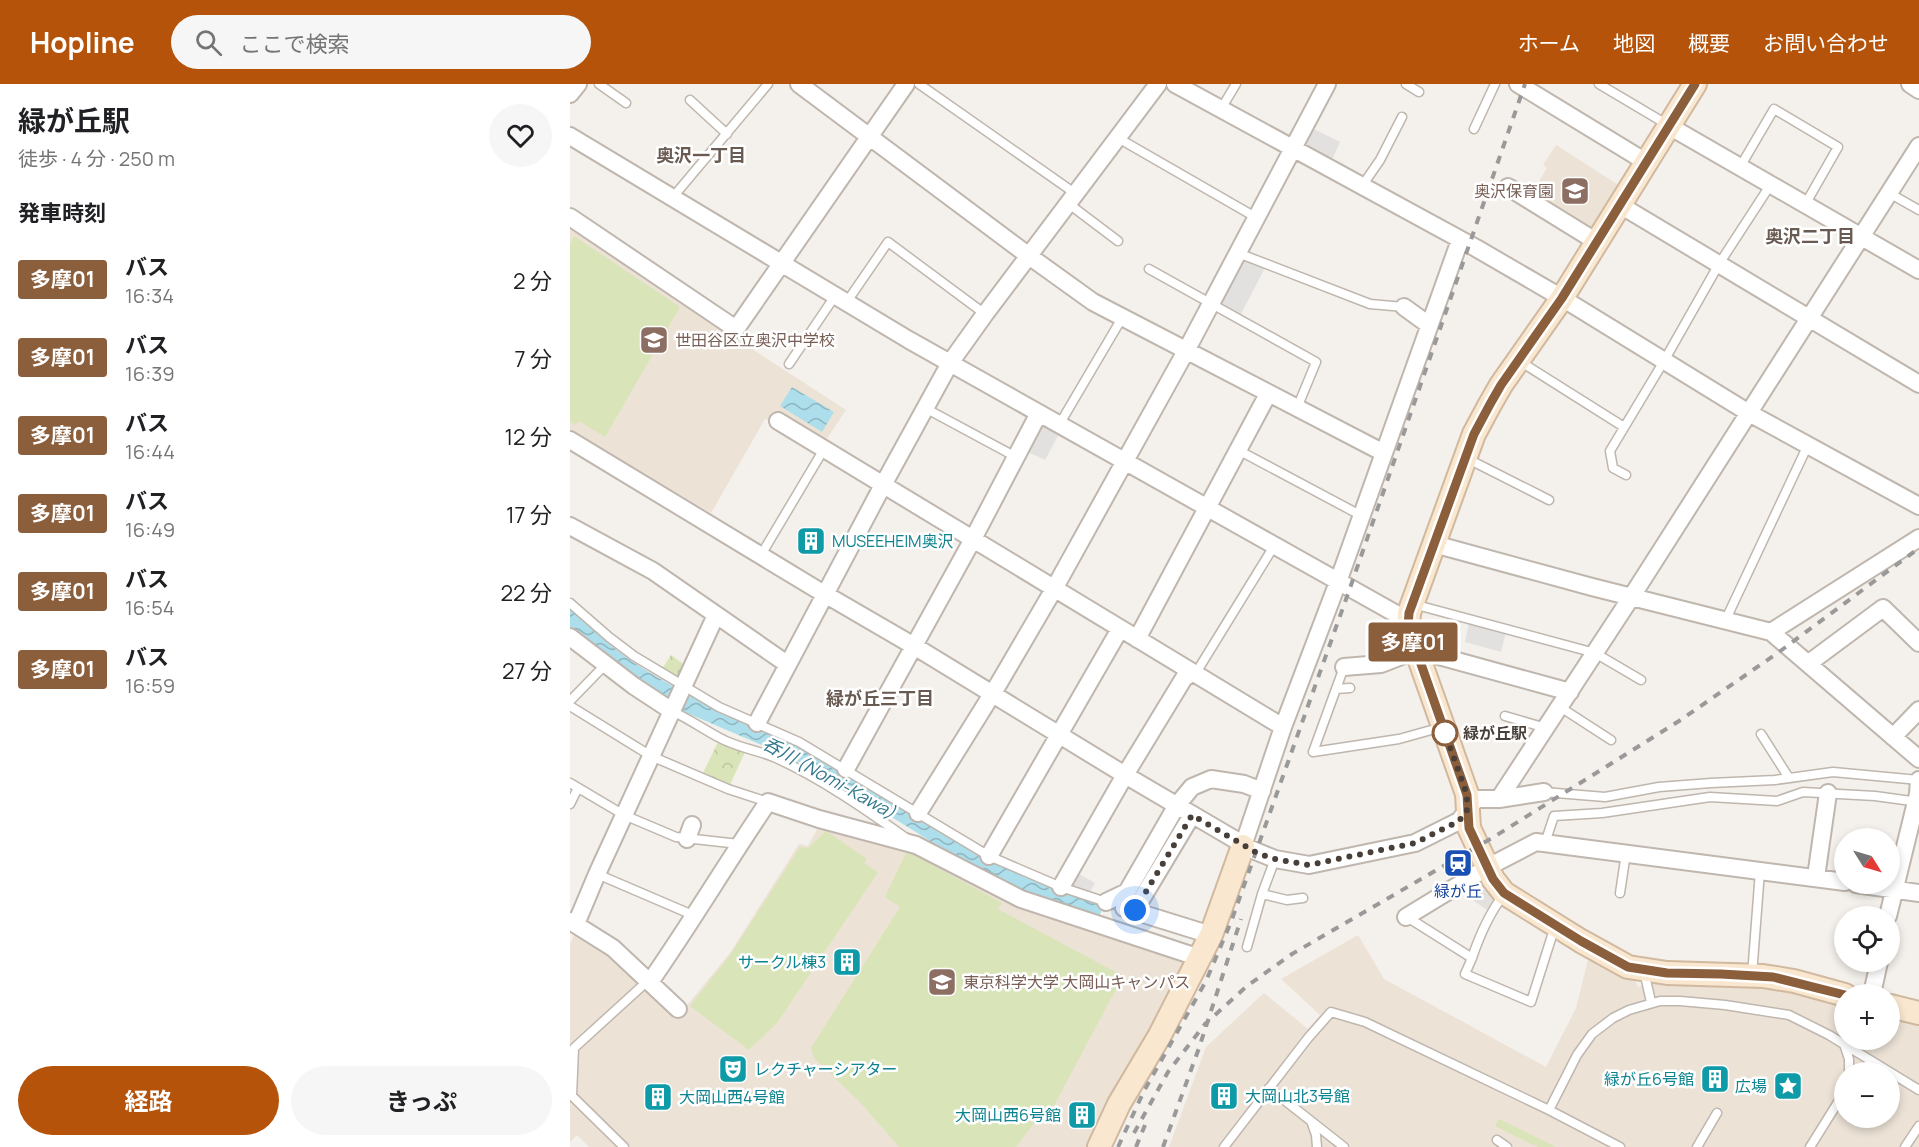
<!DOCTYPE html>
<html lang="ja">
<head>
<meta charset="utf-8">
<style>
	:root { --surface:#fff; --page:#f6f6f6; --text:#202124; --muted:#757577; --accent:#b45309 }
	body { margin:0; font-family:Manrope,"Noto Sans JP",sans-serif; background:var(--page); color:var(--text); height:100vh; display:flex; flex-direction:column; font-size:22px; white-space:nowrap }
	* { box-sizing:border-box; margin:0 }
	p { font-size:20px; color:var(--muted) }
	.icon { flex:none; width:33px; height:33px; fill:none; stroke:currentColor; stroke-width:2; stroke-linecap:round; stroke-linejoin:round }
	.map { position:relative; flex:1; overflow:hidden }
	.side { display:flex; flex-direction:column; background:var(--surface); width:570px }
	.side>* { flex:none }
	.badge { padding:0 12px; border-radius:4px; font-size:21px; line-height:39px }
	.needle { width:39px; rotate:127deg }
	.buttons { position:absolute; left:1264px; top:744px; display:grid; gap:12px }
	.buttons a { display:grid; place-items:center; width:66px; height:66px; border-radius:50%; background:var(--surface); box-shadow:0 3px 9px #0003; font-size:30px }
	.you { position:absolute; width:30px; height:30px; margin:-15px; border:4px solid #fff; border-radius:50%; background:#1a73e8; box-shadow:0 0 0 9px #1a73e833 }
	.map>.badge { position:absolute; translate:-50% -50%; box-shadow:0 0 0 3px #fff }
	h2 { padding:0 18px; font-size:22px; line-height:54px }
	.round { display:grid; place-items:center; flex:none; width:63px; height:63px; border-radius:32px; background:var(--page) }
	.head { display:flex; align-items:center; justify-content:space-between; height:102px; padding:0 18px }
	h1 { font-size:28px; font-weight:700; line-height:45px }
	.button { display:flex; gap:12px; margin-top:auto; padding:12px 18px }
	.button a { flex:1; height:69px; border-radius:36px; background:var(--accent); color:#fff; font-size:24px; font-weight:700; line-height:69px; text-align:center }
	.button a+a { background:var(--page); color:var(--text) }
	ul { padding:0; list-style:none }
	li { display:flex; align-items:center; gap:18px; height:78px; padding:0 18px }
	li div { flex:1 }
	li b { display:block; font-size:22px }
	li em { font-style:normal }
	li .badge { min-width:66px; font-weight:700; text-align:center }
	header { display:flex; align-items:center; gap:36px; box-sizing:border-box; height:84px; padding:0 30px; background:var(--accent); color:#fff }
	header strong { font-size:28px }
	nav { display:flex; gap:33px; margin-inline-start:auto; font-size:21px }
	.search { width:420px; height:54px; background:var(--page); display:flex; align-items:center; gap:15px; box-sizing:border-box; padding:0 21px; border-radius:33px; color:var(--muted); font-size:22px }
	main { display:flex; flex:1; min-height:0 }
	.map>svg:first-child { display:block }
</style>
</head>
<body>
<header>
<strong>Hopline</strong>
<div class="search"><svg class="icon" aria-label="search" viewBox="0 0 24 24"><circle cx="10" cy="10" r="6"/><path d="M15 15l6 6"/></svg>ここで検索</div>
<nav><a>ホーム</a><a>地図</a><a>概要</a><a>お問い合わせ</a></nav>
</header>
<main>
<section class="side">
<div class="head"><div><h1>緑が丘駅</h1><p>徒歩 · 4 分 · 250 m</p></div><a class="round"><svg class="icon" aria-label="heart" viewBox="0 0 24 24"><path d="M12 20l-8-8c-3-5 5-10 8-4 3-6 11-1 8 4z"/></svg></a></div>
<h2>発車時刻</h2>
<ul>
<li><span class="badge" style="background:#8b5e3c;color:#fff">多摩01</span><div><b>バス</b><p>16:34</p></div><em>2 分</em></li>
<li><span class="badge" style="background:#8b5e3c;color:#fff">多摩01</span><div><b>バス</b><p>16:39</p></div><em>7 分</em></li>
<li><span class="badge" style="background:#8b5e3c;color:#fff">多摩01</span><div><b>バス</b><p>16:44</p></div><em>12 分</em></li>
<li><span class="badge" style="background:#8b5e3c;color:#fff">多摩01</span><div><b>バス</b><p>16:49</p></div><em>17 分</em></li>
<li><span class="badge" style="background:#8b5e3c;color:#fff">多摩01</span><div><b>バス</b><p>16:54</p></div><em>22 分</em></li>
<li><span class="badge" style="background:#8b5e3c;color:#fff">多摩01</span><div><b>バス</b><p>16:59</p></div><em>27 分</em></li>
</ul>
<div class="button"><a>経路</a><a>きっぷ</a></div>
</section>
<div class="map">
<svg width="1349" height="1063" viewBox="0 0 1349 1063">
	<defs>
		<pattern id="park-crowns" width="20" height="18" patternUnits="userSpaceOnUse" patternTransform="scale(1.5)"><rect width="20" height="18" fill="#d9e5b8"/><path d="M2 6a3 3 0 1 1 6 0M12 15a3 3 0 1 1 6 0" fill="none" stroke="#bcc69f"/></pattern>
		<pattern id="water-waves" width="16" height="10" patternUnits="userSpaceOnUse" patternTransform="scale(1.5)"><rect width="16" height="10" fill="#addeeb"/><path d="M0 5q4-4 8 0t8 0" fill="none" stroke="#8fb5bf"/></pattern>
	</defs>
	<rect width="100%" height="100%" fill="#f4f0eb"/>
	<!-- education -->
	<path fill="#ece2d6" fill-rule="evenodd" d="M986,61l64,41 -29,48 -61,-38 17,-28 -4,-3z
		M2,143l117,81 157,102 -22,33 -59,-24 -54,94 -141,-83v-200z
		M250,740l108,30 257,104 2,6 -93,183h-505l-12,-12 -7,7v-198l6,-13 34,19 69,65 51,-62 69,-109 9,2z
		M788,851l26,44 162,88 30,-59 13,-52 44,20 5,11 15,-5 104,1 88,21v36h45v-23l29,9v121h-750l37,-100 58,-54 44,36 12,-14 -39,-36zM1275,988h45v46h-45z"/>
	<!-- park -->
	<path fill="url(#park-crowns)" d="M101,571l15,11 -8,14 -18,-8z
		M150,654l26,12 -18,39 -27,-12z"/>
	<!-- pitch -->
	<path fill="#d9e5b8" d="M4,152l106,71 -75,130 -26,-16 -4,4 -5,-3v-178z
		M256,747l41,28 -3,4 14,9 -101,151 -28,27 -59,-44 40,-51 70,-108 8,1z
		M337,767l95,52 -4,6 125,67 -73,137 -9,1 -25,33h-117l-40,-46 -45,-43 -3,-10 89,-141 -15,-10z
		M929,1035l57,28h-18l-43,-21z"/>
	<!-- parking -->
	<path fill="#e3e1df" d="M742,44l28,14 -9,20 -29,-14z
		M672,175l23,9 -25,48 -21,-13z
		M472,338l18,10 -15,28 -19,-9z
		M899,538l37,10 -5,20 -36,-10z
		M504,787l21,12 -6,11 -16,-6 -4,-11z
		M919,802l7,11 -9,13 -16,-11z"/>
	<!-- water -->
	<path fill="url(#water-waves)" d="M222,303l42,25 -12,20 -42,-26z
		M0,525c21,19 43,40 66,55 63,41 133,66 198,102 52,28 100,63 152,92 36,21 78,34 118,47l-6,14 -71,-25 -55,-27 -135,-84 -52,-28 -98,-42 -86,-56 -31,-26z"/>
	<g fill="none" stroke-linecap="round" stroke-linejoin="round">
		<!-- lane casing -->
		<g stroke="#bfb6ae" stroke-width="11">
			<path id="lane" d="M29,0l27,19
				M349,0l157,110
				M836,0l13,8
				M1029,0l69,41
				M120,16l37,34
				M651,25l15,-25
				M904,45l21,-45
				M548,54l139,80
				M1170,83l34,-58 64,38 -32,56
				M792,102l18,-26 22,-43
				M1319,109l30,17
				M103,113l95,-113
				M499,120l49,37
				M668,169l132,51 34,3
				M579,185l167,93 -19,46
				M276,219l42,-61 97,72
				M951,278l103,65
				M219,280l46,-68
				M355,324l91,49
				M489,341l63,-107
				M668,366l124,66
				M896,374l83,42
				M1056,391l-13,-7 -3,-17 54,-90 55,-97 52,-80
				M191,471l63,-106
				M0,519l39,34 25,19 85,51 80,35 190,114 72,31 45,15
				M843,520l182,49 46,27
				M1156,535l81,-172
				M774,583l-31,85 86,-13 43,-12
				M623,588l6,-4 75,-122
				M766,605l14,-1
				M0,617l35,-36
				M0,622l81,50 77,33 40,13
				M990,623l51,33
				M102,627c17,8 31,18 48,27 18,10 38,12 56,20 46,21 89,51 130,80
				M935,632l41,12
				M1191,650l28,44
				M0,699l54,32 52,22 63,7
				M974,708l61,5 54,-10 52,-4 64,-3 58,-8 86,8
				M0,720l8,-16
				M975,759l9,-27 48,-3 108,-16 67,4 26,-9 72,4 44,6
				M27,790l98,42
				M1050,809l6,-40
				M692,810l25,6 16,-2
				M837,833l65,41c8,-24 17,-44 32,-64
				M677,863l15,-53 13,-35
				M902,874l-7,16 66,28 24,-76
				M1074,887l7,31
				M1182,891l8,-104
				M1274,960l5,15v13
				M699,1004l75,59
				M0,1010l54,53
				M2,1012l2,-48 67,-61
				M979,1026l28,-55 15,-21 21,-16 16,-8 31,-9h20l45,4 64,10 40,20 90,55
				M741,1037l5,14 1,12
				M927,1056l10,7
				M654,1063l84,-109 23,-26 34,10 184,88 71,37
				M1127,1063l20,-34
				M1240,1063l35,-56
				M1335,1063l14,-21"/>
		</g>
		<!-- street casing -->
		<g stroke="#bfb6ae" stroke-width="20">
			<path id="street" d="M229,0l230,172 64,46 291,151
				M605,0l301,164 86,50 187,115 170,93
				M948,0l128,78
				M1340,0l9,6
				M0,10l8,-10
				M1099,42l250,144
				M0,52l339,204 498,280
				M938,103l89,55
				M1050,121l299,179
				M0,133l166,112 170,-245
				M834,223l25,18
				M208,337l505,306
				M0,356l246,149 98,57 211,129 109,64 9,7 32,13 34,6 106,-22 44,-22 17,-22h23l45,-7
				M0,442l83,45 134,93
				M864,460l158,43 179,45 148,127
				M1201,548l148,-94
				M0,553l64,49 38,25
				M567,555l131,-245
				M1239,579l74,-55 36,35
				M774,583l37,-3 36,-14 153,42
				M187,639l126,-238 67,-122 35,-49 173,-230
				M1323,653l26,-27
				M276,685l127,-230 66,-126
				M929,715l133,-203 287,-450
				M348,729l81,-130 55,-94 132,-238 141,-267
				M117,755l5,-14
				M673,762l40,-119 55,-145 122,-342
				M419,772l131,-227
				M1246,793l12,-84
				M1286,800l63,9
				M491,803l64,-112 59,-97 9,-6
				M536,818l21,-10 50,-87 15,-18 19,-8 33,5 18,7
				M554,824l87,27
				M565,826l57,-95
				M1318,832l30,-122 1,-14
				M836,833l82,-50 48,-25 309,40
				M0,837l43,27 65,61
				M6,840l21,-50 119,-259
				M80,898c41,-59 78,-121 118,-180l51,17 97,26 105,54 179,59
				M1302,910l7,-32"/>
		</g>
		<!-- secondary casing -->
		<g stroke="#d0b99f" stroke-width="26">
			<path id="secondary" d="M1125,0l-133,214 -61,87 -12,21 -15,28 -40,110 -25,69 -1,14 59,167 2,34 24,51 11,14 77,48 47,26 39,6 96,3 31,5 51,14
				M1320,922l29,7
				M529,1063l20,-43 41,-69 51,-100 32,-89"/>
		</g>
		<!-- lane -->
		<use href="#lane" stroke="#fff" stroke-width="8"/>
		<!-- street -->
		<use href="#street" stroke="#fff" stroke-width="16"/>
		<!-- secondary -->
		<use href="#secondary" stroke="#fae7cf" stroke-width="22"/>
		<!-- rail -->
		<path stroke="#999" stroke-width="4" stroke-dasharray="8 8" stroke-linecap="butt" d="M564,1049l34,-61 37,-48 42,-38 45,-32 205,-119 182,-114 100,-69 140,-104
			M548,1063l26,-56 62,-110 25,-59 119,-334 175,-504
			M566,1063l9,-22
			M593,1063l36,-99 42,-129"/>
	</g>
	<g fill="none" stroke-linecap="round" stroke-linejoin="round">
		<!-- line casing -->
		<g stroke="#fff" stroke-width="14">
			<path id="line" d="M1125,0l-133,214 -61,87 -12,21 -15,28 -65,179 -1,14 59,168 2,33 24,51 11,14 77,48 47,26 39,6 54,1 52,3 72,18"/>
		</g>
		<!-- line -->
		<use href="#line" stroke="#8b5e3c" stroke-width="9"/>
		<!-- walk -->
		<path stroke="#483f39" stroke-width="6" stroke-dasharray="0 10.8" d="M565,826l57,-95 65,38 18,6 34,6 106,-22 44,-22 8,-11v-15l-24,-68 2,6"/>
	</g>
	<!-- icons -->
	<defs>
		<g id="school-square" transform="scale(1.5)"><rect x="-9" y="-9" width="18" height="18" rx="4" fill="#8d6e63" stroke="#fff"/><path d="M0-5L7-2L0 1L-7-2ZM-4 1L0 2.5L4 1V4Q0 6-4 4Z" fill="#fff"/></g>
		<g id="building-square" transform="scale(1.5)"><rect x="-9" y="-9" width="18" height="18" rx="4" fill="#0f9aa8" stroke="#fff"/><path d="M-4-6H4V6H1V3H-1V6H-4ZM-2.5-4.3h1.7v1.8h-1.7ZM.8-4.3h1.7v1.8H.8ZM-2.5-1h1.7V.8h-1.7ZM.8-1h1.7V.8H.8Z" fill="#fff"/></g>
		<g id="station-square" transform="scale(1.5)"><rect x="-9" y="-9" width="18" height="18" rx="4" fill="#1a4fb4" stroke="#fff"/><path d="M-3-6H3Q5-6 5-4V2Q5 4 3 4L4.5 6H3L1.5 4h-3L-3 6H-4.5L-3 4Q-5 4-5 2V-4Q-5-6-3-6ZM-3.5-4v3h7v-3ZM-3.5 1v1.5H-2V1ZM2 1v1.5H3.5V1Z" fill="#fff"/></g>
		<g id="university-square" transform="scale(1.5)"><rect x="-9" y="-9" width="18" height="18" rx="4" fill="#8d6e63" stroke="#fff"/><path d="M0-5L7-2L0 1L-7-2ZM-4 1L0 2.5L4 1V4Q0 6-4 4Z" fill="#fff"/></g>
		<g id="theatre-square" transform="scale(1.5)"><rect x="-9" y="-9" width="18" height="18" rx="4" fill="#0f9aa8" stroke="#fff"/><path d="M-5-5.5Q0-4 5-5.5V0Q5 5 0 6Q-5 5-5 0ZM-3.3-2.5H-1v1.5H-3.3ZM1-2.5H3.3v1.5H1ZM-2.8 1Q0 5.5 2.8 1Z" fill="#fff"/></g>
		<g id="sight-square" transform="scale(1.5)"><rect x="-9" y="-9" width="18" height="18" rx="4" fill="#0f9aa8" stroke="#fff"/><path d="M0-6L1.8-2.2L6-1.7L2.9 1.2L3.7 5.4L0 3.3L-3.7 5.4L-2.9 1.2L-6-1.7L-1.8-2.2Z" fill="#fff"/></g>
	</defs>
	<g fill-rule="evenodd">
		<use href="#school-square" x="1005" y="107"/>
		<use href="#school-square" x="84" y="256"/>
		<use href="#building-square" x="241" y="457"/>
		<use href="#station-square" x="888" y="779"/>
		<use href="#building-square" x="277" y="878"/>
		<use href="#university-square" x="372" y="898"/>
		<use href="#theatre-square" x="163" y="985"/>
		<use href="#building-square" x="1145" y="995"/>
		<use href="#sight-square" x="1218" y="1002"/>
		<use href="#building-square" x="654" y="1012"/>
		<use href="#building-square" x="88" y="1013"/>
		<use href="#building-square" x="512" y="1031"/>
	</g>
	<!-- markers -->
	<circle fill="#fff" stroke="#8b5e3c" stroke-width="3" cx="875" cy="649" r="12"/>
	<g text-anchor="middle" stroke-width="5" stroke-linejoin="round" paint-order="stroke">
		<!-- education labels -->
		<g font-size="16" fill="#785e54" stroke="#fff" text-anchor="start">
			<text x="984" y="113" text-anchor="end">奥沢保育園</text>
			<text x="105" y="262">世田谷区立奥沢中学校</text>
			<text x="393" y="904">東京科学大学 大岡山キャンパス</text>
		</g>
		<!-- culture labels -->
		<g font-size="16" fill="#0d838f" stroke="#fff" text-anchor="start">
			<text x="262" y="463">MUSEEHEIM奥沢</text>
			<text x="256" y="884" text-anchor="end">サークル棟3</text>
			<text x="184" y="991">レクチャーシアター</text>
			<text x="1124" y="1001" text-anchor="end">緑が丘6号館</text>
			<text x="1197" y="1008" text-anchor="end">広場</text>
			<text x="675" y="1018">大岡山北3号館</text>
			<text x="109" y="1019">大岡山西4号館</text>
			<text x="491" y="1037" text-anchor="end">大岡山西6号館</text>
		</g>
		<!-- stop labels -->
		<g font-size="16" font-weight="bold" fill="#483f39" stroke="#fff" text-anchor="start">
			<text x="893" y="655">緑が丘駅</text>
		</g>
		<!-- transit labels -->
		<g font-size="16" fill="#164399" stroke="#fff">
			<text x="888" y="813">緑が丘</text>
		</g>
		<!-- neighbourhood labels -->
		<g font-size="18" font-weight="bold" fill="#6a5b52" stroke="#fff">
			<text x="131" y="78">奥沢一丁目</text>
			<text x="1240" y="159">奥沢二丁目</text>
			<text x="310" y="621">緑が丘三丁目</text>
		</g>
		<!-- water labels -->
		<g font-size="18" font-style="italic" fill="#32798d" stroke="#fff">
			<text transform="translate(259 694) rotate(29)" y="6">呑川 (Nomi-Kawa)</text>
		</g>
	</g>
</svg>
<div class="buttons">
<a><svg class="needle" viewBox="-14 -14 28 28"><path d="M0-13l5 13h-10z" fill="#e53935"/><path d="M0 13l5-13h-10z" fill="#757577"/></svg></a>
<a><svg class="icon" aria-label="locate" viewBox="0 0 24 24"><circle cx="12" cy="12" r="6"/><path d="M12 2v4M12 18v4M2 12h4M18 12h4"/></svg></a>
<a>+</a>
<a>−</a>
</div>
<div class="you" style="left:565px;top:826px"></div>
<b class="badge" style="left:843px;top:558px;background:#8b5e3c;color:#fff">多摩01</b>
</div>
</main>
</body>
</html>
